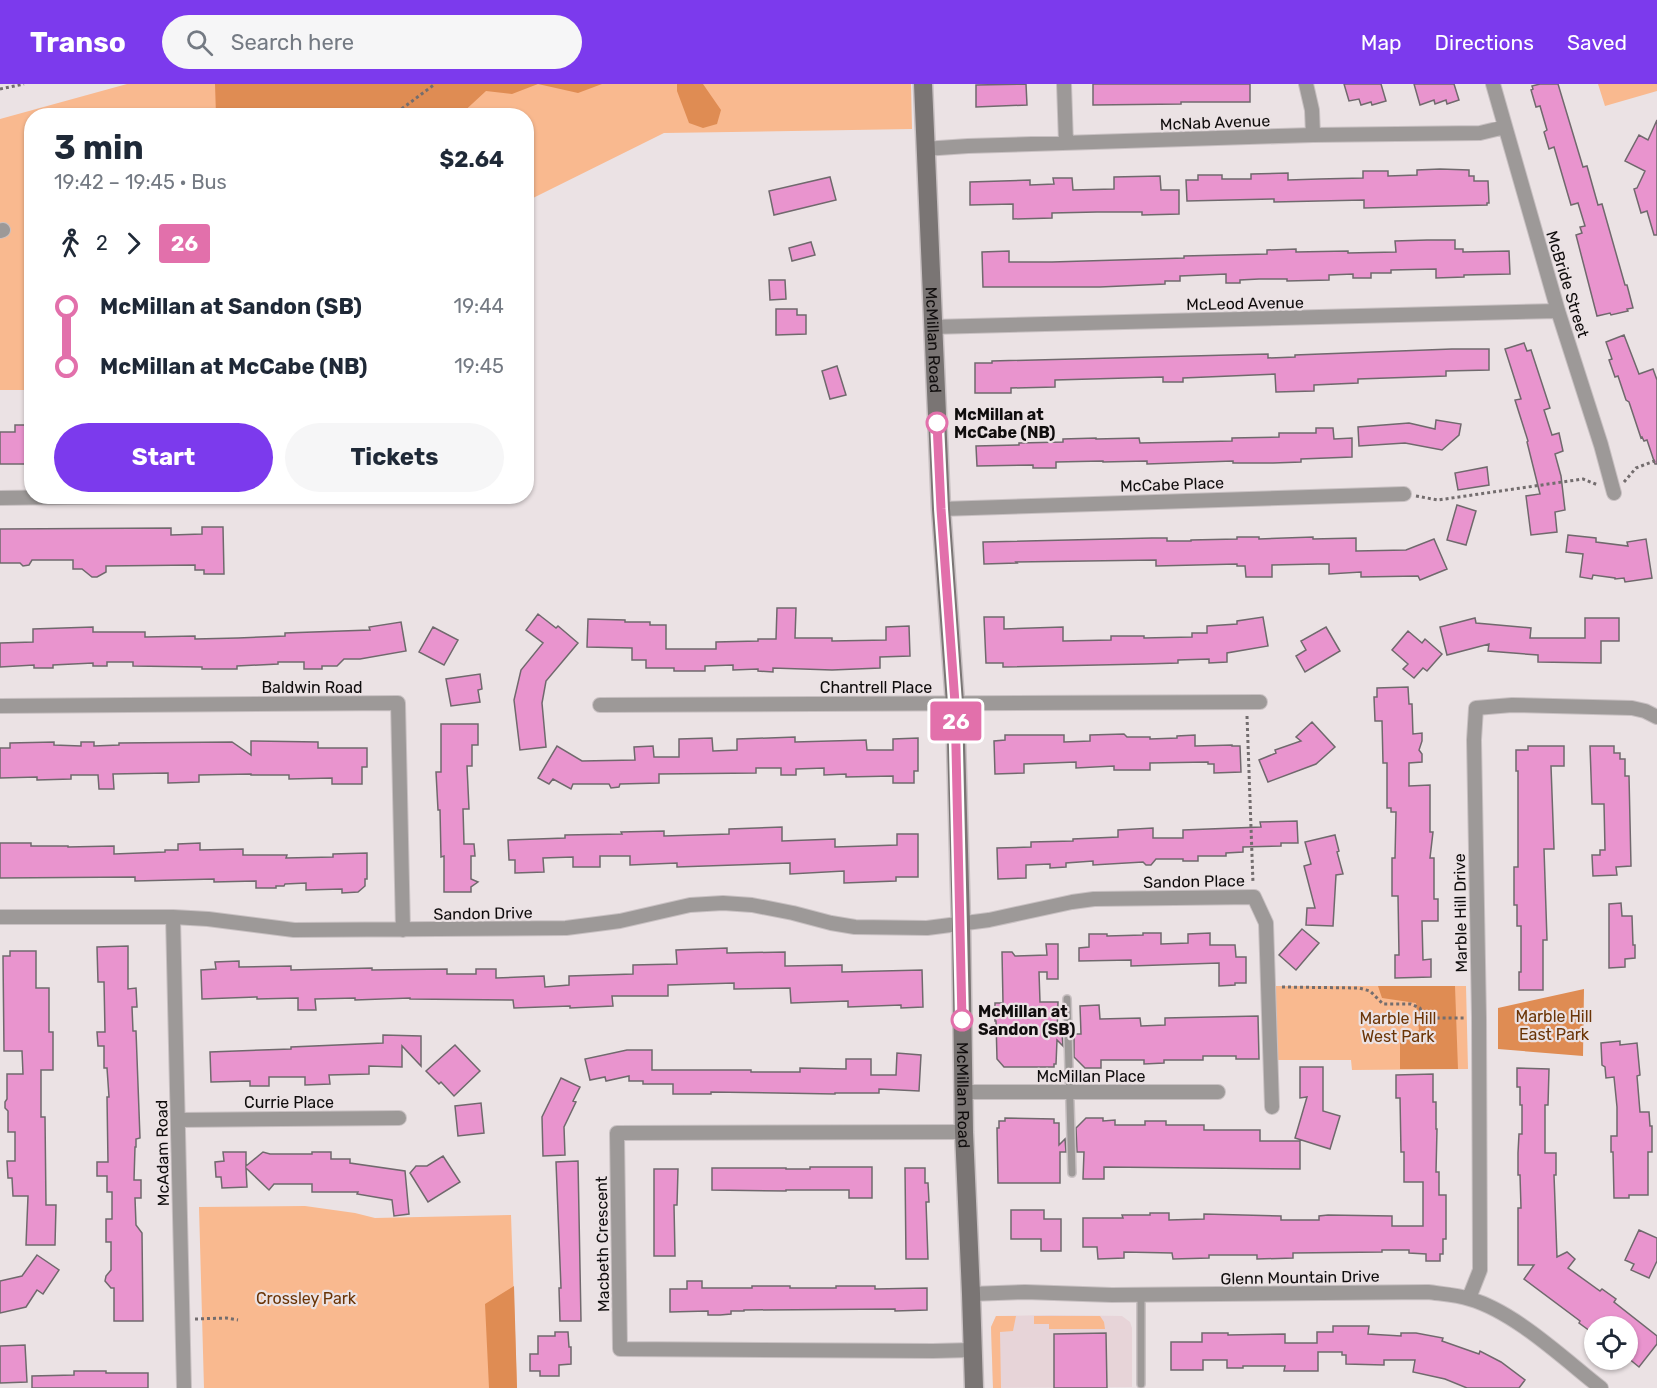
<!DOCTYPE html>
<html lang="en">
<head>
<meta charset="utf-8">
<style>
	:root { --surface:#fff; --page:#f6f6f7; --text:#1f2937; --muted:#747a83; --accent:#7c3aed }
	body { margin:0; font-family:Rubik,sans-serif; background:var(--page); color:var(--text); height:100vh; display:flex; flex-direction:column; font-size:22px; white-space:nowrap }
	* { box-sizing:border-box; margin:0 }
	p { font-size:20px; color:var(--muted) }
	.icon { flex:none; width:33px; height:33px; fill:none; stroke:currentColor; stroke-width:2; stroke-linecap:round; stroke-linejoin:round }
	.map { position:relative; flex:1; overflow:hidden }
	.side { position:absolute; left:24px; top:24px; width:510px; height:396px; display:flex; flex-direction:column; background:var(--surface); border-radius:24px; box-shadow:0 2px 4px #0004 }
	.side>* { flex:none }
	.badge { padding:0 12px; border-radius:4px; font-size:21px; line-height:39px }
	.fabs { position:absolute; left:1584px; top:1232px; display:grid; gap:12px }
	.fabs a { display:grid; place-items:center; width:54px; height:54px; border-radius:50%; background:var(--surface); box-shadow:0 2px 4px #0004; font-size:30px }
	.map>.badge { position:absolute; translate:-50% -50%; box-shadow:0 0 0 3px #fff }
	.legs { display:flex; align-items:center; gap:9px; height:66px; padding:0 30px; font-size:20px }
	.legs p { margin-inline-start:auto }
	.headline { display:flex; align-items:center; justify-content:space-between; height:102px; padding:0 30px }
	h1 { font-size:33px; font-weight:700; line-height:45px }
	.action { display:flex; gap:12px; margin-top:auto; padding:12px 30px }
	.action a { flex:1; height:69px; border-radius:36px; background:var(--accent); color:#fff; font-size:24px; font-weight:700; line-height:69px; text-align:center }
	.action a+a { background:var(--page); color:var(--text) }
	ul { padding:0 30px; list-style:none }
	li { display:flex; align-items:center; gap:21px; height:60px; font-size:22px }
	li i { display:grid; place-items:center; width:9px; height:100%; margin:0 8px; background:currentColor }
	li i::after { content:''; width:15px; height:15px; margin:-8px; border:4px solid; border-radius:50%; background:var(--surface) }
	li p { margin-inline-start:auto }
	li:first-child i { background:linear-gradient(#0000 50%,currentColor 0) }
	li:last-child i { background:linear-gradient(currentColor 50%,#0000 0) }
	header { display:flex; align-items:center; gap:36px; box-sizing:border-box; height:84px; padding:0 30px; background:var(--accent); color:#fff }
	header strong { font-size:28px }
	nav { display:flex; gap:33px; margin-inline-start:auto; font-size:21px }
	.search { width:420px; height:54px; background:var(--page); display:flex; align-items:center; gap:15px; box-sizing:border-box; padding:0 21px; border-radius:33px; color:var(--muted); font-size:22px }
	.map>svg:first-child { display:block }
</style>
</head>
<body>
<header>
<strong>Transo</strong>
<div class="search"><svg class="icon" aria-label="search" viewBox="0 0 24 24"><circle cx="10" cy="10" r="6"/><path d="M15 15l6 6"/></svg>Search here</div>
<nav><a>Map</a><a>Directions</a><a>Saved</a></nav>
</header>
<div class="map">
<svg width="1657" height="1304" viewBox="0 0 1657 1304">
	<rect width="100%" height="100%" fill="#ebe2e4"/>
	<!-- built -->
	<path fill="#e7d4d8" d="M1050,1231l72,1 8,6 2,6v59l-139,1 -2,-61 5,-11z"/>
	<!-- green -->
	<path fill="#f9b98f" d="M127,0h784l1,45 -248,4 -137,68 -1,-85h-494l-1,274h-31v-271z
		M1598,0h59v7l-52,15z
		M1275,902h191l2,83 -116,1 -1,-10h-73z
		M305,1122l50,7 20,5 136,-3 6,173h-313l-5,-181z
		M996,1232h20l-3,15 -13,1 1,56h-8l-2,-61z
		M1034,1232h66l4,6 1,7h-56v-5h-15z"/>
	<!-- forest -->
	<path fill="#df8c53" d="M215,0h387l-24,9 -40,-9 -26,10 -26,-3 -27,25 -243,-1z
		M677,0h26l18,26 -4,14 -14,4 -14,-5 -12,-32z
		M1378,902h77l3,83h-58v-26l19,-13 -3,-27 -34,-5z
		M1584,905l-1,67 -85,-7v-41z
		M514,1202l3,102h-28l-4,-84z"/>
	<!-- building -->
	<path fill="#e994ce" stroke="#70696d" stroke-width="1.5" d="M1026,0l1,21 -51,2v-22z
		M1093,0h157v18h-69v2l-88,1z
		M1344,0h37l5,17 -14,4 -1,-3 -10,3 -2,-6 -10,2z
		M1414,0h40l5,16 -12,4 -1,-4 -11,4 -1,-4 -14,5z
		M1540,0h18l25,83 4,-1 11,39 4,-1 23,81h2l6,23 -6,1 1,2 -17,4 -1,-2 -13,3 -21,-81 6,-2 -2,-6 5,-1 -7,-23 -7,2 -17,-58 -5,2 -5,-17 3,-2 -7,-24 -4,1 -5,-17 2,-1 -1,-3z
		M1657,36v115h-3l-7,-24 -6,2 -7,-24 3,-1 8,-17 -20,-10 14,-26 9,5z
		M1440,85l29,1v6h5v5h14l1,22h-2v2l-123,3v-8l-90,2v-3l-87,2 -1,-21h12v-5h24v4h29v-5l37,-1v7l31,-1 44,-1v-7h25v5l29,-1v-5z
		M1160,92l1,14h18v24l-37,1v-3h-45l-45,1v5l-39,1v-15l-43,1v-23l60,-2v5l24,-1 -1,-6h19l1,12 41,-1v-12z
		M830,93l6,23 -62,15 -5,-24z
		M1427,156h28v9h8v3l46,-1 1,23 -46,1v2l-28,1v-9l-45,1v3h-20v5h-18v-4l-24,1v5l-42,1v-2h-28l-19,1v3h-14v-9l-46,2v5h-15v3l-65,3h-117l-1,-35 27,-1v11h43l132,-4v-2l83,-2v-4l29,-1v3l52,-1v2l48,-1 -1,-11z
		M811,158l4,13 -23,6 -3,-13z
		M769,196h16l1,19 -16,1z
		M776,225h21v6h9v19l-30,1z
		M1624,251l15,39 14,-5 4,11v84h-2l-8,-24 -3,1 -2,-4 -1,1 -12,-36 -3,-2 -8,-24 -3,1 -6,-17 3,-1 -6,-17z
		M1524,259l3,8 4,-1 19,58 -6,2 8,25 7,-2 4,18 -8,3 6,22 4,34 -10,2 2,20 -26,3 -5,-39 14,-2 -13,-52 1,-1 -13,-41 6,-1 -16,-50z
		M1452,265h37v21l-43,1v5l-88,3v4l-44,2v6l-38,1 -1,-18 -92,4v4h-20v-5l-108,3v7l-44,1v5h-36v-30h17v-2l276,-7v4l27,-1v-2z
		M837,282l9,29 -16,4 -8,-28z
		M1436,336l25,4 -2,11 -17,15 -37,-7 -46,3 -1,-19 51,-4 26,6z
		M15,341h17v39h-32v-32h15z
		M1316,344h17l1,11 18,-1v19l-51,2v3l-28,1h-40v-2l-86,3v-3l-44,1v-1l-47,1v6h-23v-3l-56,1 -1,-20 43,-1v-2l44,-1v-3l33,-1v1l43,-1 1,5 92,-2v-3l47,-1v-4h37z
		M1487,383l2,18 -31,5 -3,-17z
		M1457,421l19,6 -10,34 -19,-5z
		M202,443h21l1,47h-20v-4h-9v-5l-89,1v6l-9,5h-5l-10,-8h-9v-9h-41l-3,5 -6,1 -3,-3h-20v-34l171,-1v7l31,-1z
		M1568,451l28,3v4l32,4 -1,-4 19,-3 6,39 -27,4 -1,-4 -9,1v-1l-22,-3 -1,4 -12,-2 3,-23 -17,-2z
		M1237,453h22v2l54,-2v2l43,-1v13l50,-1 28,-11 13,30 -27,11 -2,-4 -57,1v-5l-32,2v-10h-11l-46,1v12h-26l-1,-11h-8v-2l-81,2v-6l-140,2 1,1 -33,1 -1,-22 169,-4h15v3h24v-1l46,-1z
		M777,524h19l-1,30h37v3l54,-1v-13l23,-1 1,30 -30,1v11l-48,2 -59,-2v4l-15,-1v-2l-25,1v-5l-28,1v5h-31v-3h-28v-8h-14v-12l-45,-1 1,-28 37,1v2h25v3h16v24h50v-7l42,-1v-2h18z
		M538,530l18,14 2,-2 20,17 -32,38 -4,22 4,44 -26,3 -6,-50 7,-30 22,-27 -17,-13z
		M984,533h20v12l59,-2v14l48,-1v-4h33v2l48,-1v-4h15v-7l30,-2v-3l26,-4 5,29 -41,7v9l-18,1v-4l-31,1v3l-33,1 -142,3v-4h-17z
		M1475,534l1,5 55,5 -1,10h55v-20h34v23h-18v22l-63,-1v-7l-50,-4 1,-7 -42,11 -7,-28z
		M401,538l5,29 -46,8h-16l-7,7h-15v3h-18v-7h-26v2l-41,2v3h-35v-2l-69,-1v-4h-26v4h-14v-3l-40,2v3h-19v-3l-34,2v-24l33,-1v-13l60,-2v5h52v5l50,-1v3l43,-1 47,-2v-3l85,-3 -1,-3z
		M433,543l25,13 -14,25 -25,-13z
		M1326,543l14,24 -35,21 -9,-16 10,-6 -5,-9z
		M1408,547l14,12 3,-4 17,15 -15,17 -4,-3 -9,10 -11,-9 5,-5 -16,-14z
		M480,590l2,15 -4,1 2,12 -29,4 -5,-27z
		M1408,603l1,17h3l1,30 9,-1v8l-3,9 3,4v8l-13,1v23l21,-1v47h3l-3,26h4v41h4v22h-16l1,39 8,-1v18l-36,1v-23h4l-1,-59h-6v-38h3l1,-46h-5v-4h-4v-45h-4l-1,-42h-7l-1,-24h3v-9z
		M1312,638l23,25 -19,17 -48,18 -9,-22 17,-7 -1,-3 26,-9 -5,-4z
		M441,640h37v21h-6v21h-5l2,43h-6l1,35h10l1,12h-4v23l7,3 -7,5v5h-27v-36l-3,1 -1,-47h-2l-2,-38h5z
		M1124,650l3,3h23v2l27,-1v-2l18,-1v11l37,-1v1h8l1,26 -27,1v-9h-6v-2l-58,1v7h-36v-4l-38,2v-6l-52,2v9l-29,1 -1,-33 11,-1v-5h59v7l26,-1v-6z
		M795,653v5l71,-2 1,10h26v-11l25,-1v33h-4v12h-21v-7l-47,1v-3l-22,1v-7l-28,1v6h-15v-7h-25v5l-97,1v9l-39,1 -1,3 -8,1 -2,-4h-36l-2,5 -18,-10 -4,5 -11,-6 19,-32 25,15 53,-1 -1,-13 19,-1 1,11h25v-18l33,-1 1,13 24,-1v-11z
		M251,657l67,1v6h49v19h-5v17h-30v-6l-43,1v-4h-38v-1l-52,1v7l-31,1v-10l-55,1 1,15h-15l-1,-14h-27v4l-34,1v-3l-37,1v-30h10v-5l44,-1v3l27,1v-4h13v4l25,-1v-2l113,-1 19,13z
		M1528,662h36v20h-13l3,83h-10l3,91h-4v50h-24v-18h2v-46h-4v-21h-3v-38h4v-96h-2v-21h12z
		M1590,662h24v7h6v6h5v17h4l2,90 -15,1 1,8 -24,1 -1,-21h8v-5h5l-1,-46h-12z
		M1297,737l1,22h-17v3l-38,1v5l-17,1v3h-28v5h-15v-2h-27l-5,6h-5l-3,-3 -50,3v-4l-27,2v4l-16,1v-4l-24,1v13l-28,1 -1,-31 34,-1v-5l42,-1v-2l45,-2v-7l35,-2v10h30v-8l78,-3 -1,-5z
		M782,743v14l53,-2v8l62,-2v-11h21v43h-22v4l-52,2v-12l-54,3v-11l-113,4v-4l-47,2v-9h-30v11h-27v-10l-30,1 1,14 -29,1v-13h-6l-1,-20 57,-2v-3l57,-1 -1,-2 43,-1v5l65,-2v-5z
		M1335,751l4,16 -2,1 6,22 -7,1 -3,51 -27,-1 1,-17h8l-11,-42 7,-2 -6,-22z
		M0,759h31v3h37v1l46,-1v8l51,-2v-2h13v-6l22,-1v7l43,-1v6h44l-1,3 47,-1v-3l34,-1v26h-2v7l-7,6 -16,1v-4l-36,1v-7l-21,1 -1,2h-8v2h-20v-7l-42,1v-3l-79,2v-4l-135,1z
		M1621,819l1,13h10l1,29h2v13l-10,1v8l-16,1v-64z
		M1302,845l17,14 -23,27 -17,-15z
		M1143,849h18v11l27,-1v-9l22,-1v12h25l1,12h10v26h-11v2l-16,1v-23l-88,3v-6l-52,1v-13l10,-1v-13h18v2l36,-1z
		M1046,860h12v35h-11v-7h-8l1,30h18l-1,32h5l1,12 -6,-6 -1,24h-2v3h-50l-7,-8 -1,-38h-1v-18h8l-1,-51h10l3,4 32,-1z
		M128,862v43l8,-1 1,19h-5l1,24h3l4,107 -4,1v8h-1l-1,33h7v18h-6l1,27 6,8 1,88h-29v-33h-3l-6,-7 1,-5 5,-6v-28h-5v-23h6v-27h-5v-16h-10v-14h11l-1,-65h2l-2,-29h-3v-22h-6l-1,-14h8l-1,-50h-6l-1,-35z
		M727,864v5l58,-1v14l57,-1v7l80,-2 1,37 -22,1v-3l-53,2v-6l-57,2 -1,-15 -56,1v-6l-66,2v11h-56l1,10 -43,2v-2l-56,2 -1,-8 -103,-1v-1l-55,2v-2l-40,1 1,11h-18v-12l-41,1v-2l-55,2 -1,-29 15,-1 -1,-7 24,-1v6l52,-1v4l81,-2v2l75,-1v5h29v-5h20v9l48,-2 1,11 24,-2v-9l64,-2v-9l44,-1 -1,-14z
		M10,867h26v37h13v44h4v38h-12v47h4l1,88h10l-1,40h-29l2,-49h-15l-1,-18h-4l-1,-17h8v-29h-7v-21l-3,-3v-6l2,-3v-25h16l-1,-23h-18l-1,-95h7z
		M1099,921l1,14 40,-1 1,8 24,-1v-7l93,-2 1,43h-23v-3h-33v4h-39v3l-20,1v-4h-43v8h-16l-11,-11v-23h7l-1,-28z
		M383,951l38,1v30l-19,-20v21l-33,-1v8l-40,1 1,9 -25,1v-8h-36v9h-19v-5l-39,1 -1,-30 81,-3v-2l92,-4z
		M1620,957v4l17,-2 3,32 -3,1 3,36h9l1,14h2v26h-4v43h-19v3h-15l-1,-46h-2v-16h6v-29l-3,-30 -8,1 -1,-11 -3,-2 -1,-22z
		M455,961l25,26 -26,25 -13,-14 -2,2 -13,-13z
		M627,966h25v20h99v2h49v-4l46,1v-10h25v16h25l1,-22 24,2 -2,36 -40,-2v4h-44v1l-124,-2v2h-38v-10h-30v-3h-14v-5l-23,5 -1,-4 -15,3 -5,-21z
		M1300,983h23v44l17,5 -10,33 -35,-11 12,-41 -7,1z
		M1517,984l32,1 -1,36h-3v48h11v22h-2l3,82 10,-5 8,7 -7,9 32,23 2,-2 14,10 -2,3 43,34v8l-18,23 -11,-9v-32h-34l-4,5 -11,-8 1,-2 -56,-42 10,-14h-16v-57h3l-1,-33h-2v-22l1,-19h3v-29h-2v-18h-3z
		M1433,990v28h3v27h1l-1,43h3v23h7v44h-3v15h-3v7h-14v-7l-17,-1v-3h-27v2l-89,1v5l-36,1v-4h-48v3l-36,1 -1,-6 -48,-1v6l-26,1 -1,-12h-14v-29h40l-1,-3h28v-2h19v7l35,-1v-5l77,2v4h38v-4l9,-1 64,1v10h31v-44h-19v-30h-3l-1,-54h-4v-23z
		M561,994l19,9 -7,14 3,1 -12,25 1,28 -22,1 -1,-39z
		M481,1019l3,30 -26,3 -3,-30z
		M1005,1034l49,1v4h5v22l6,-6 1,13h-6v31h-62l-1,-55h2v-7h6z
		M1086,1034h17v3l12,-1v5h30v-4h21v4h38v5h56v11h40v28l-196,-2v12h-21l1,-27h-7l-1,-24z
		M223,1068h23v14l17,-14 7,2h42v-2h19v7h19v4l55,8 4,43 -15,2 -2,-16 -35,-6 1,-2h-46v-8h-38l-5,6 -23,-22 1,19 -25,1 -1,-11h-5l-1,-15 9,-1z
		M443,1072l17,26 -32,20 -18,-29 6,-7h11z
		M578,1077l3,160h-21l-1,-33h2l-5,-126z
		M810,1083h62v31h-23v-8h-63v1l-74,-1v-22h74v1h24z
		M905,1084h20v15h3l1,19h-3l2,57h-22z
		M654,1085h24l-1,36h-3l1,51h-21z
		M1011,1126h33v9h17v32h-20v-12h-30z
		M1639,1146l18,8v23l-8,17 -18,-8 3,-6 -9,-4z
		M37,1171l22,15 -16,24 -6,-4 -11,17 -26,6v-32l22,-5z
		M687,1197h15v7h50v-2h38v2h46v-2h39v3l52,-1v22l-32,1v-2l-151,1v1h-13v3l-11,1h-12v-4l-38,1v-23h17z
		M1333,1242h36l-1,8 33,2v-3h15l27,5 -1,3 37,13 1,-3 21,11 24,18 -6,8h-52l-22,-9 -32,-7 2,-12h-31v5l-38,-1v-9h-4v-3h-24v19h-34l1,-5h-42v2h-16v-8h-24v10h-32v-28h31v-9h26v2l57,-1v9h32v-11h16z
		M555,1248h13l1,15h2v17l-12,1v11h-19v-5h-10v-17h8v-18h17z
		M1106,1249l1,55h-53v-54z
		M25,1261l2,37 -27,1v-37z
		M74,1287h32v2h42v15h-116v-12l42,-1z"/>
	<g fill="none" stroke-linecap="round" stroke-linejoin="round">
		<!-- lane casing -->
		<g stroke="#c8c0c2" stroke-width="10">
			<path id="lane" d="M1067,915l5,174
				M1141,1300v-89"/>
		</g>
		<!-- street casing -->
		<g stroke="#c8c0c2" stroke-width="16">
			<path id="street" d="M1064,0l2,59
				M1306,0l6,26 1,25
				M1493,0l65,227 43,134 13,48
				M924,65l44,-3 345,-11 167,-2 25,-6
				M0,147l3,-1
				M932,243l626,-16
				M0,414l135,-2
				M941,425l463,-15
				M600,621l660,-3
				M0,622l398,-3 5,227
				M0,833h173l35,2 86,11 272,-2 54,-7 70,-16 33,-2 29,2 41,8 38,10 24,4 72,1 62,-8 83,-18 22,-3 160,-2 12,26 6,184
				M173,833l11,471
				M963,1008h255
				M178,1036l221,-2
				M964,1048l-347,1 3,216 313,2 39,-1
				M971,1210l54,-2 87,3 316,-3c14,2 29,3 42,7 45,13 94,60 131,89
				M1469,1214l11,-28 -1,-253 -5,-277 2,-32 36,-3 120,3 13,3 12,6"/>
		</g>
		<!-- secondary casing -->
		<g stroke="#c8c0c2" stroke-width="21">
			<g id="secondary">
				<path id="s1" d="M923,0l18,425 14,194 6,222 3,207 7,162 3,94"/>
			</g>
		</g>
		<!-- path -->
		<path stroke="#736d6e" stroke-width="3" stroke-dasharray="3 3" stroke-linecap="butt" d="M0,5l24,-5
			M392,32l43,-32
			M1624,398l12,-14 21,-8
			M1416,412l22,4 145,-21 15,6
			M1247,632l6,167
			M1282,903l77,1 11,3 13,13h28l9,4 4,10h42
			M195,1235l31,-1 12,2"/>
		<!-- lane -->
		<use href="#lane" stroke="#9d9998" stroke-width="7"/>
		<!-- street -->
		<use href="#street" stroke="#9d9998" stroke-width="14"/>
		<!-- secondary -->
		<use href="#secondary" stroke="#7a7574" stroke-width="18"/>
	</g>
	<g fill="none" stroke-linecap="round" stroke-linejoin="round">
		<!-- line-1 casing -->
		<g stroke="#fff" stroke-width="14">
			<path id="line-1" d="M937,339l4,86 14,194 7,317"/>
		</g>
		<!-- line-1 -->
		<use href="#line-1" stroke="#e270ab" stroke-width="9"/>
	</g>
	<!-- markers -->
	<g fill="#fff" stroke="#e270ab" stroke-width="3">
		<circle cx="937" cy="339" r="10"/>
		<circle cx="962" cy="936" r="10"/>
	</g>
	<g text-anchor="middle" stroke-width="4.5" stroke-linejoin="round" paint-order="stroke">
		<!-- street labels -->
		<g font-size="16" fill="#100d0d" stroke="#ebe2e4">
			<text transform="translate(1215 38) rotate(-2)" y="6">McNab Avenue</text>
			<text transform="translate(1568 200) rotate(73)" y="6">McBride Street</text>
			<text transform="translate(1245 219) rotate(-1)" y="6">McLeod Avenue</text>
			<text dy="6" stroke="none"><textPath href="#s1" startOffset="256">McMillan Road</textPath></text>
			<text transform="translate(1172 400) rotate(-2)" y="6">McCabe Place</text>
			<text x="312" y="609">Baldwin Road</text>
			<text x="876" y="609">Chantrell Place</text>
			<text transform="translate(1194 797) rotate(-1)" y="6">Sandon Place</text>
			<text transform="translate(483 829) rotate(-1)" y="6">Sandon Drive</text>
			<text transform="translate(1460 829) rotate(-91)" y="6">Marble Hill Drive</text>
			<text x="1091" y="998">McMillan Place</text>
			<text dy="6" stroke="none"><textPath href="#s1" startOffset="1012">McMillan Road</textPath></text>
			<text x="289" y="1024">Currie Place</text>
			<text transform="translate(162 1069) rotate(-91)" y="6">McAdam Road</text>
			<text transform="translate(602 1160) rotate(-91)" y="6">Macbeth Crescent</text>
			<text transform="translate(1300 1193) rotate(-1)" y="6">Glenn Mountain Drive</text>
		</g>
		<!-- stop labels -->
		<g font-size="16" font-weight="bold" fill="#100d0d" stroke="#ebe2e4" text-anchor="start">
			<text x="954" y="336">McMillan at<tspan x="954" dy="18">McCabe (NB)</tspan></text>
			<text x="978" y="933">McMillan at<tspan x="978" dy="18">Sandon (SB)</tspan></text>
		</g>
		<!-- park labels -->
		<g font-size="16" fill="#6a3406" stroke="#ebe2e4">
			<text x="1554" y="938">Marble Hill<tspan x="1554" dy="18">East Park</tspan></text>
			<text x="1398" y="940">Marble Hill<tspan x="1398" dy="18">West Park</tspan></text>
			<text x="306" y="1220">Crossley Park</text>
		</g>
	</g>
</svg>
<div class="fabs">
<a><svg class="icon" aria-label="locate" viewBox="0 0 24 24"><circle cx="12" cy="12" r="6"/><path d="M12 2v4M12 18v4M2 12h4M18 12h4"/></svg></a>
</div>
<b class="badge" style="left:956px;top:637px;background:#e270ab;color:#fff">26</b>
<section class="side">
<div class="headline"><div><h1>3 min</h1><p>19:42 – 19:45 · Bus</p></div><b>$2.64</b></div>
<div class="legs"><svg class="icon" aria-label="walk" viewBox="0 0 24 24"><circle cx="13" cy="4" r="2"/><path d="M13 8l-2 6 4 7M11 14l-3 7M7 12l3-4h3l4 4"/></svg>2<svg class="icon" aria-label="forward" viewBox="0 0 24 24"><path d="M9 5l7 7-7 7"/></svg><b class="badge" style="background:#e270ab;color:#fff">26</b></div>
<ul>
<li><i style="color:#e270ab"></i><b>McMillan at Sandon (SB)</b><p>19:44</p></li>
<li><i style="color:#e270ab"></i><b>McMillan at McCabe (NB)</b><p>19:45</p></li>
</ul>
<div class="action"><a>Start</a><a>Tickets</a></div>
</section>
</div>
</body>
</html>
